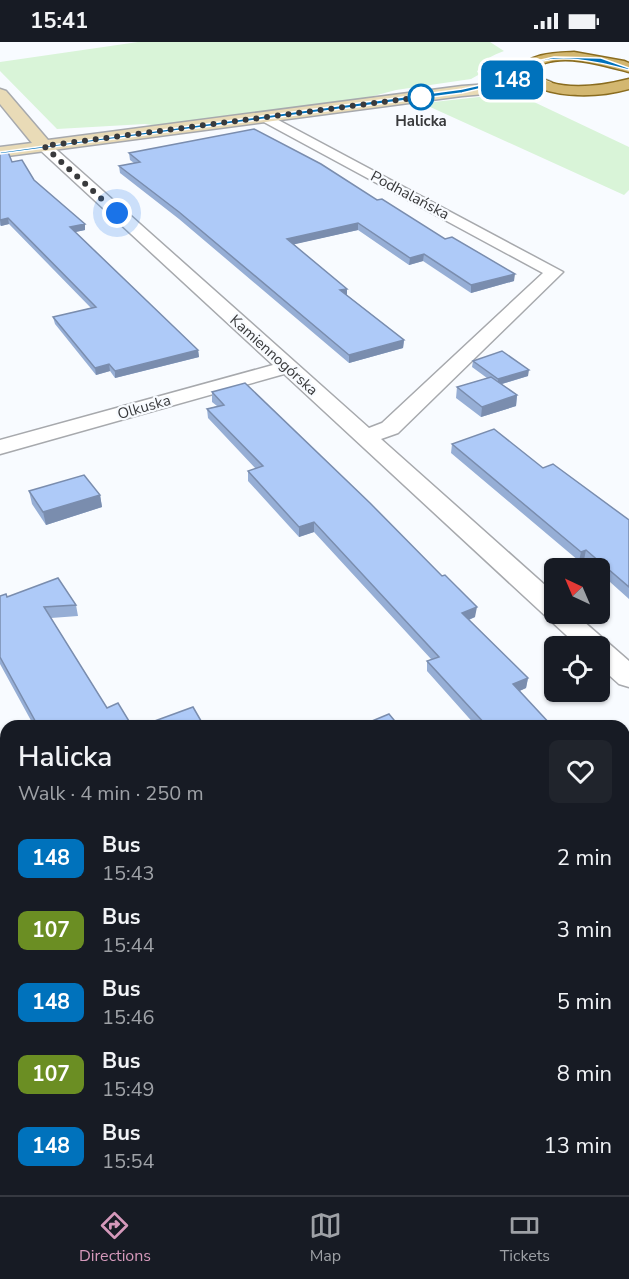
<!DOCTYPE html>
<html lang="en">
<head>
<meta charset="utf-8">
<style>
	:root { --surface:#171b24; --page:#20242c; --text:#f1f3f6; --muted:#9ea1a6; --line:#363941; --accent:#d599bb }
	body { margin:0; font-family:"Nunito Sans",sans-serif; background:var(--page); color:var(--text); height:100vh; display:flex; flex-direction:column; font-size:22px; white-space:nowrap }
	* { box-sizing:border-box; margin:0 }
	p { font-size:20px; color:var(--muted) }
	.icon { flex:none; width:33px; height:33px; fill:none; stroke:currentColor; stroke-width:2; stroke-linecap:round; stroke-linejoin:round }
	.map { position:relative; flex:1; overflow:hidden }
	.drawer { position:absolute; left:0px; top:678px; width:630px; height:476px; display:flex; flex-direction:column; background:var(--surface); border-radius:18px 18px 0 0; box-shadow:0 2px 4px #0004 }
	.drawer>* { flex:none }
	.badge { padding:0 12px; border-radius:9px; font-size:21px; line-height:39px }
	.needle { width:39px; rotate:316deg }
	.tools { position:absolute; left:544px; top:516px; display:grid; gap:12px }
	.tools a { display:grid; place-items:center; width:66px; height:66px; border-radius:9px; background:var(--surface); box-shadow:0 2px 4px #0004; font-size:30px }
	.you { position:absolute; width:30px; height:30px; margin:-15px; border:4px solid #fff; border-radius:50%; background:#1a73e8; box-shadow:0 0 0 9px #1a73e833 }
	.map>.badge { position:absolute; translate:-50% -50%; box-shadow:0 0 0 3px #fff }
	.round { display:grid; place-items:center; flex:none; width:63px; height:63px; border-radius:9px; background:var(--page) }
	.head { display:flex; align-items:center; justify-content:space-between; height:102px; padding:0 18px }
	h1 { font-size:28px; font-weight:600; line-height:45px }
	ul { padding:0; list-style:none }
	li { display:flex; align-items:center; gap:18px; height:72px; padding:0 18px }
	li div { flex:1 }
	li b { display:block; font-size:22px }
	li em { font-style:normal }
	li .badge { min-width:66px; font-weight:700; text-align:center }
	.status { display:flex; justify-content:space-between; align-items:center; height:42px; padding:0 30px; background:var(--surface); direction:ltr }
	.status svg { height:16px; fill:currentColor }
	.menu { display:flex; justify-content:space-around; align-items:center; height:84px; border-top:2px solid var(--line); background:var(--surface); font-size:16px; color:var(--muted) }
	.menu a { display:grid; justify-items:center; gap:3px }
	.menu .selected { color:var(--accent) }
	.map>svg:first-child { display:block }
</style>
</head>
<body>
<div class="status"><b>15:41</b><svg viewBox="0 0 49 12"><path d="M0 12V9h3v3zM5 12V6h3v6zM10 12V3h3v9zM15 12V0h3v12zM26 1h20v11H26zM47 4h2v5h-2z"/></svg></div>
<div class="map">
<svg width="629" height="1153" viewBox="0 0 629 1153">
	<rect width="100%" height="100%" fill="#f8fbff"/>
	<!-- green -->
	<path fill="#d9f4d8" d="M138,0h352l14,9c-12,5 -22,8 -27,21l3,2 -9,5 -75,11 -45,12 -185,25 -21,-3 -88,5 -57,-58v-9z
		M515,51l114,54v43l-5,5 -196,-89 6,-4z"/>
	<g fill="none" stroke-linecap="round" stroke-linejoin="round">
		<!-- street casing -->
		<g stroke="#a7a9ad" stroke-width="3">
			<path id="street" d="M267,72l296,158 -165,161 -17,6 174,155v20h20l54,47v26l-10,-3 -19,-17v-21h-22l-294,-272 -284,80v-14l273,-75 -234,-216v-6h10l320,285 13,-5 161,-150 -281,-152v-6z
				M0,732l6,2v34l-6,-2z
				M629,748v27l-5,2v-28z
				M179,1148h44l-2,5h-44z"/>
		</g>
		<!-- secondary casing -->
		<g stroke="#a7a9ad" stroke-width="3">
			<path id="secondary" d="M546,38l5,2 3,3 -3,3 -89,8 -462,61v-10l32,-4 -32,-39v-15l6,2 42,49 414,-54z"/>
		</g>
		<!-- primary casing -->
		<g stroke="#8a6c1f" stroke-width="3">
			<path id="primary" d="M574,10l50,9 5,2v9c-25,-6 -75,-23 -97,-1 21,23 70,15 97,8v10c-32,9 -90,12 -112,-18 13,-18 36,-18 57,-19z"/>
		</g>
		<!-- street -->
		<use href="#street" fill="#fff" fill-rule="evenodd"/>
		<!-- secondary -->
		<use href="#secondary" fill="#e9dbb7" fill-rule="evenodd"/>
		<!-- primary -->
		<use href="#primary" fill="#d3b770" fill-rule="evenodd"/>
	</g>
	<!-- wall -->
	<path fill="#96aed5" d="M0,111l34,27 51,50 -10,2 123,118 1,7 -84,21 -5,-7 -14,4 -41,-51 -2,-7 38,-9 -82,-84 -8,2 -1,-1z
		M129,111l248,47 68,39 69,42 -43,12 -48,-32 -14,4 -51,-35 -64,14 53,51 57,45 -1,8 -54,15 -170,-144 -59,-46 -1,-7 15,-3 -4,-3z
		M473,319l55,15 -26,8 15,11 -1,11 -35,11 -25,-19 1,-11 30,-9 -15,-11z
		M212,350l263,225 -6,3 59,58 -2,10 -7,3 33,35h-76l-49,-55v-10l4,-2 -117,-127 -15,5 -51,-56v-10l8,-2 -48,-51 -1,-9 10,-3 -5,-4z
		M452,402l91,24 86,52v79l-29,-26v-5h-6l-10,-8 -5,1 -128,-108z
		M29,449l71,4 2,12 -56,18 -14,-21z
		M0,554l76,9 2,11 -27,2 56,90 25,18h-98l-34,-62z
		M292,1148h106l1,1 -1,4h-106z"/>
	<!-- shaded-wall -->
	<path fill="#7a8dae" d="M8,176l1,6 -8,2 -1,-6z
		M358,181v7l-71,16v-7z
		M85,182v6l-14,3 -1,-6z
		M424,212l-1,7 -14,4 1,-7z
		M515,232l-1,7 -43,12v-8z
		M347,247v7l-7,-6z
		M404,298l-1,8 -54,15v-8z
		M198,308l1,7 -84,21v-7z
		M109,322l1,7 -14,4 -1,-7z
		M529,328l-1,6 -30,9v-6z
		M517,353l-1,11 -35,11 1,-10z
		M100,453l2,12 -56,18 -3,-13z
		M314,480v10l-15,5v-10z
		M586,508l-2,10 -5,1 2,-9z
		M477,565l-2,10 -15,6 2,-10z
		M528,636l-2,10 -15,7 2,-11z"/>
	<!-- building -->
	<path fill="#aecaf8" stroke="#7a8dae" stroke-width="1.5" d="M254,87l67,35 56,36 5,-1 63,40 7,-2 63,37 -44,11 -47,-31 -14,4 -52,-35 -71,16 60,50 -7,1 64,50 -55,15 -170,-143 -60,-46 21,-4 -11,-9z
		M8,110l4,10 10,-2 12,20 51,44 -15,3 128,123 -83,21 -6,-7 -14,4 -42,-51 43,-10 -88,-89 -8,2v-67z
		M502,309l27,19 -31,9 -25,-18z
		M491,335l26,18 -35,12 -25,-20z
		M245,341l125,120 72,73 3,-1 32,32 -15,6 66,65 -15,6 39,42h-65l-60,-65 12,-4 -125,-135 -15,5 -51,-56 15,-5 -56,-57 17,-4 -12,-13z
		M494,387l49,39 10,-4 76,56v67l-43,-37 -5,2 -129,-108z
		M84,433l16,20 -57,17 -14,-21z
		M58,536l18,27 -32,2 63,101 11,-5 14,23h-94l-38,-69v-61l6,-2 1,3z
		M193,665l11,19h-63z
		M389,672l10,12h-39z
		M6,1089v59h52l2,5h-60v-61z
		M293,1148h105l1,1 -7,4h-96z"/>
	<!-- line -->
	<path fill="#0072bc" stroke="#fff" stroke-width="1.5" d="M554,15l47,1 28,10v2c-26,-7 -77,-20 -101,-2l-1,8 -7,3 -58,14 -462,61v-2l462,-63 54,-12 7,-3v-7l5,-4z"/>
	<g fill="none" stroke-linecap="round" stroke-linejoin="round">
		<!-- walk -->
		<path stroke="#393a3c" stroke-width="6" stroke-dasharray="0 10.8" d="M117,171l-73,-67 377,-49"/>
	</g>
	<!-- markers -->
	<circle fill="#fff" stroke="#0072bc" stroke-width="3" cx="421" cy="55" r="12"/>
	<g text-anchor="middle" stroke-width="4.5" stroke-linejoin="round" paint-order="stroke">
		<!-- far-stop labels -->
		<g font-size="15" font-weight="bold" fill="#393a3c" stroke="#f8fbff">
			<text x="421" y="84">Halicka</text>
		</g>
		<!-- far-street labels -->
		<g font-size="15" fill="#393a3c" stroke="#f8fbff">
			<text transform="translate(410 153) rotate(28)" y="5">Podhalańska</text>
			<text transform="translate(274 313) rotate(42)" y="5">Kamiennogórska</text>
			<text transform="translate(144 365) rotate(-16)" y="5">Olkuska</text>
		</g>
	</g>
</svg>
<div class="tools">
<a><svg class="needle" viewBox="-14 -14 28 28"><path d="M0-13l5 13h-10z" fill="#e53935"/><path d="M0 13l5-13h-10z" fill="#9ea1a6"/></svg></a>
<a><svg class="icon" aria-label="locate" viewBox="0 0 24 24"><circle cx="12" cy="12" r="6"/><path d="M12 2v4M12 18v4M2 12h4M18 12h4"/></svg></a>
</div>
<div class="you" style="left:117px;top:171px"></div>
<b class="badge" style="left:512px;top:38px;background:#0072bc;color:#fff">148</b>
<section class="drawer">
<div class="head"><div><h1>Halicka</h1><p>Walk · 4 min · 250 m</p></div><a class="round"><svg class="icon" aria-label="heart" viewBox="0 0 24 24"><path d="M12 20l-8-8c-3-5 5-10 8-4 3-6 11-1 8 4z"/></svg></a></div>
<ul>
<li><span class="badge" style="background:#0072bc;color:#fff">148</span><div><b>Bus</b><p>15:43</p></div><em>2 min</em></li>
<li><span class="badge" style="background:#6b8e23;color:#fff">107</span><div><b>Bus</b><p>15:44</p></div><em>3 min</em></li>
<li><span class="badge" style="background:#0072bc;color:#fff">148</span><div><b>Bus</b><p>15:46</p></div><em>5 min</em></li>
<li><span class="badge" style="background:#6b8e23;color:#fff">107</span><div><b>Bus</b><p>15:49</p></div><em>8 min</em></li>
<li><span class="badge" style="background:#0072bc;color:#fff">148</span><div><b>Bus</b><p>15:54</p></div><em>13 min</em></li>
</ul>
</section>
</div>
<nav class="menu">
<a class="selected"><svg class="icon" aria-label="directions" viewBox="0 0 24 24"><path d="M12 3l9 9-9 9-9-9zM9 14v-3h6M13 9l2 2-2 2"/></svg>Directions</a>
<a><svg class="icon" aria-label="map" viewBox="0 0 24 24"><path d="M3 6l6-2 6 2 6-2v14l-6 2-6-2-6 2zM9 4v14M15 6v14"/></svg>Map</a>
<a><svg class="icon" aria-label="tickets" viewBox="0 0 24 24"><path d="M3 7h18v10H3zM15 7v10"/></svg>Tickets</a>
</nav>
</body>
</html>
